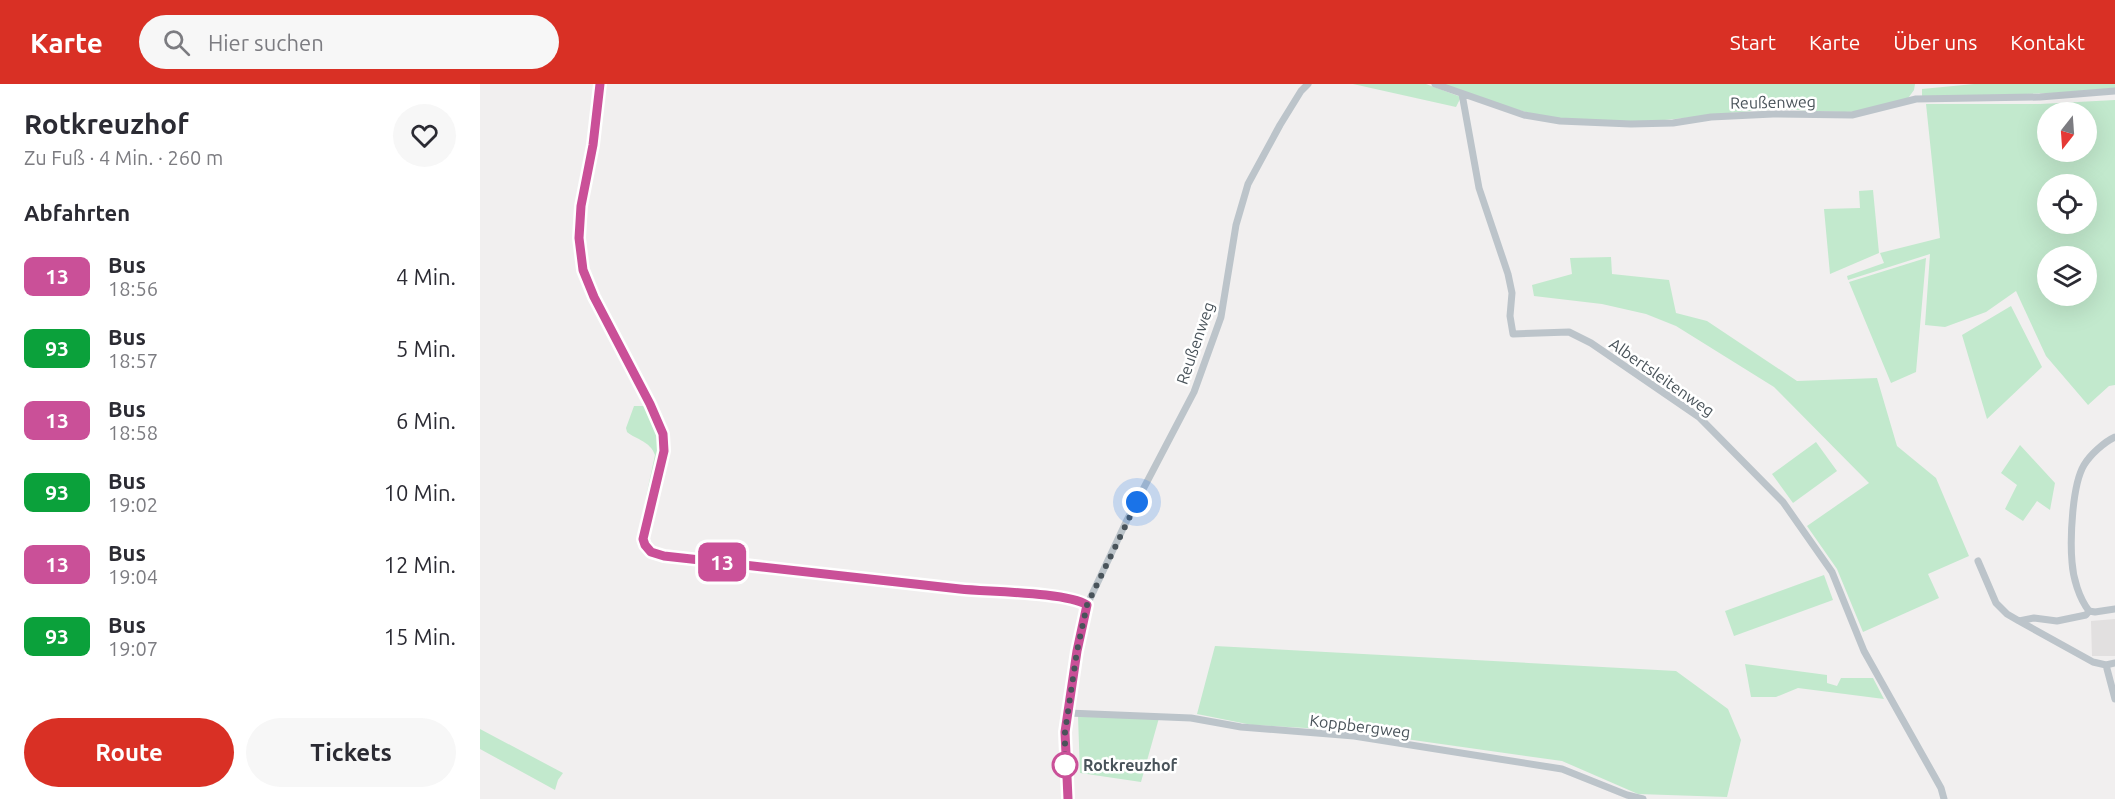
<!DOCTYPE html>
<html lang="de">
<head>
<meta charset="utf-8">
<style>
	:root { --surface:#fff; --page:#f7f7f7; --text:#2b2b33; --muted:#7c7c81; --accent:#d93025 }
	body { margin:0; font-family:Ubuntu,sans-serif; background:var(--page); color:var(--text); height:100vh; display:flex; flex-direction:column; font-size:22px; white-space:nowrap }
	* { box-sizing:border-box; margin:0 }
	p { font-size:20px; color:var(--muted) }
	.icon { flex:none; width:33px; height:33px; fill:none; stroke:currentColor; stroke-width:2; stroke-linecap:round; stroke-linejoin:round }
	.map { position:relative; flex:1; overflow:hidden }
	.sheet { display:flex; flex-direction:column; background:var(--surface); width:480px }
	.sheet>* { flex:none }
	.badge { padding:0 12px; border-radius:9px; font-size:21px; line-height:39px }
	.needle { width:39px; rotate:197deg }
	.controls { position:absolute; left:1557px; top:18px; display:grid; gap:12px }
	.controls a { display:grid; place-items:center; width:60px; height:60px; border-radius:50%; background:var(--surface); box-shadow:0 6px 24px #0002; font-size:30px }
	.you { position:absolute; width:30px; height:30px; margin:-15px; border:4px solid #fff; border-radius:50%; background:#1a73e8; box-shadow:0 0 0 9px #1a73e833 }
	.map>.badge { position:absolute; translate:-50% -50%; box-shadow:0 0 0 3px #fff }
	h2 { padding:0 24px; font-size:22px; line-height:54px }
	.round { display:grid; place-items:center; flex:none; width:63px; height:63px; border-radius:32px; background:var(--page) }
	.overview { display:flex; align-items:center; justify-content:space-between; height:102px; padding:0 24px }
	h1 { font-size:28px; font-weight:700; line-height:45px }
	.primary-button { display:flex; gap:12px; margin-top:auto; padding:12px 24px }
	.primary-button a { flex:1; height:69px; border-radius:36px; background:var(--accent); color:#fff; font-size:24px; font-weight:700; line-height:69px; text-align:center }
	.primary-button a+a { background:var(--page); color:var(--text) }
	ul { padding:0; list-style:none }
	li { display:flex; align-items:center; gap:18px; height:72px; padding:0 24px }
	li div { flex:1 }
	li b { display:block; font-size:22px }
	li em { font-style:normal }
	li .badge { min-width:66px; font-weight:700; text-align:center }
	header { display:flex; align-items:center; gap:36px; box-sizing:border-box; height:84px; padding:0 30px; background:var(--accent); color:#fff }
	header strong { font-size:28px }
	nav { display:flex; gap:33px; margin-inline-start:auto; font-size:21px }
	.search { width:420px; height:54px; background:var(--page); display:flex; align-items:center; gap:15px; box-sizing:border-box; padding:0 21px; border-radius:33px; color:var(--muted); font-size:22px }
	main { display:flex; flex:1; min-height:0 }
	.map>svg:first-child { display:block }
</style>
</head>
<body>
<header>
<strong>Karte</strong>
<div class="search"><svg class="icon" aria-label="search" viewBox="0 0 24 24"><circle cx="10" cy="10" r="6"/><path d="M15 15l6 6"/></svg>Hier suchen</div>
<nav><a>Start</a><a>Karte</a><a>Über uns</a><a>Kontakt</a></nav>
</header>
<main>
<section class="sheet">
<div class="overview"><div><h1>Rotkreuzhof</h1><p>Zu Fuß · 4 Min. · 260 m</p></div><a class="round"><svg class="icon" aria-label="heart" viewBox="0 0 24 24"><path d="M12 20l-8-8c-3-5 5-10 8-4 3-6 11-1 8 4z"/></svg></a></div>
<h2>Abfahrten</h2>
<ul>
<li><span class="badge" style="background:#ca5098;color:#fff">13</span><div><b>Bus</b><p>18:56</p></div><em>4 Min.</em></li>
<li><span class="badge" style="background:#0ba13b;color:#fff">93</span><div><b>Bus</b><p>18:57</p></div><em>5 Min.</em></li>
<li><span class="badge" style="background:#ca5098;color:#fff">13</span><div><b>Bus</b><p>18:58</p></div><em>6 Min.</em></li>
<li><span class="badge" style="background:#0ba13b;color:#fff">93</span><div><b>Bus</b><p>19:02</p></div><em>10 Min.</em></li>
<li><span class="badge" style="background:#ca5098;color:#fff">13</span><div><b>Bus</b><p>19:04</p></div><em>12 Min.</em></li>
<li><span class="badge" style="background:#0ba13b;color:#fff">93</span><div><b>Bus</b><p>19:07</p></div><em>15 Min.</em></li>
</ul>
<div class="primary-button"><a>Route</a><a>Tickets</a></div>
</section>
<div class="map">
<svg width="1635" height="715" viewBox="0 0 1635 715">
	<rect width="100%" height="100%" fill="#f1efef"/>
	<!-- education -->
	<path fill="#e2e0e0" d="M1635,535v37h-23l-1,-35z"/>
	<!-- green -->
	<path fill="#c2e9cd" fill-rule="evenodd" d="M873,0h73l35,13 -5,10z
		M962,0h473l-1,6 -8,11c-20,5 -41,11 -62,11 -25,0 -49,-3 -74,-2 -32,1 -63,6 -95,9 -36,4 -75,3 -110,0 -42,-4 -84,-21 -123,-35z
		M1494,0h141v4l-59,5 -134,4v-8z
		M1635,16v285l-6,1 -21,19 -42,-49 -30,-65 -30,21 -41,15 -20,-2 5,-71 -82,26 -1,-4 37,-13 -4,-10 60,-15 -14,-134h114zM1568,28h38v40h-38zM1568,100h38v40h-38zM1568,172h38v40h-38z
		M1393,106l6,63 -49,21 -6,-65 36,-1 -1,-17z
		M1131,173l1,17 57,6 7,33 31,8 90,60 80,-3 20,68 39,32 33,78 -41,18 11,24 -76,34 -26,-63 -30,-43 62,-43 -95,-96 -98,-61 -30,-12 -44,-10 -68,-8 -2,-11 40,-11 -2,-16z
		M1446,174l-10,114 -25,11 -42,-101z
		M1531,222l31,61 -55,52 -25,-84z
		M154,322h12c8,16 15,30 14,49l-22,79 17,-79c-5,-14 -18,-15 -28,-23l-1,-4z
		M1336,358l21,29 -44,32 -21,-29z
		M1540,361l35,38 -5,27 -13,-9 -14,20 -18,-12 12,-24 -16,-12z
		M1344,491l9,25 -99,36 -9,-25z
		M735,562l461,25 52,38 13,31 -14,57 -89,-3 -76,-33 -220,-31 -90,-5 -55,-11z
		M1265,580l82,11v8l10,3 4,-8h32l11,21 -86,-11 -22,9h-25z
		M598,632l81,2 -18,64 -61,-9z
		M0,645l83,44 -5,7 -3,10 -75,-41z"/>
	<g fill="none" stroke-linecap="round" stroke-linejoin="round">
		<!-- minor -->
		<path stroke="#bcc4ca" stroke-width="7" d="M955,0l89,31 36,6 71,3 42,-1 38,-6 62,-3 79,1 64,-16 124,-2 75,-6
			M982,10l17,94 29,86 4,19 -2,23 3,18 56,-2 22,11 108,74 84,85 49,70 32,79 77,137 3,11
			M1635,353c-11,5 -25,18 -31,28 -12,20 -14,74 -12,97 1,16 7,36 17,49l6,1 20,-3
			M1498,477l18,42 11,11 12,7 15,-3 23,3 29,-6 3,-4
			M607,521l40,-85 67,-128 27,-75 15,-92 12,-41 32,-59 21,-34 7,-7
			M1539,537l74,41 13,3 9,-2
			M1626,581l9,34
			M588,629l123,5 50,9 113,9 208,33 65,26 16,4"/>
		<!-- tertiary -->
		<path stroke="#bcc4ca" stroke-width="8" d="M120,0l-7,61 -12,61 -2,33 4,31 11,27 56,107 12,30 2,17 -20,80c-1,15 6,22 21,25 98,11 197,23 295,33 29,3 105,3 127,16l-10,46 -12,81 3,67"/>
	</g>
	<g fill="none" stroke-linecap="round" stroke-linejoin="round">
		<!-- line casing -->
		<g stroke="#fff" stroke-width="14">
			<path id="line" d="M120,0l-7,61 -12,61 -2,32 4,32 11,27 56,107 13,30 1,17 -21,88 2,6 6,7 13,4c99,11 198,23 296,33 29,3 106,3 127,16l-10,46 -12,81 3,67"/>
		</g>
		<!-- line -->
		<use href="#line" stroke="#ca5098" stroke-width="9"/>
		<!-- walk -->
		<path stroke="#49535a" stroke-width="6" stroke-dasharray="0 10.8" d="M585,681v-33l12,-81 10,-46 50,-103"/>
	</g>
	<!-- markers -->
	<circle fill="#fff" stroke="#ca5098" stroke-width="3" cx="585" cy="681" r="12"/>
	<g text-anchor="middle" stroke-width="5" stroke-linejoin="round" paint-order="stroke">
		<!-- street labels -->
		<g font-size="16" fill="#49535a" stroke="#fff">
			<text transform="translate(1293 18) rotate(-1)" y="6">Reußenweg</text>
			<text transform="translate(715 259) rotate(-71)" y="6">Reußenweg</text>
			<text transform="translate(1182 293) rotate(35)" y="6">Albertsleitenweg</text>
			<text transform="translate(880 642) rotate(7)" y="6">Koppbergweg</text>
		</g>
		<!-- stop labels -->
		<g font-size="16" font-weight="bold" fill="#49535a" stroke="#fff" text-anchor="start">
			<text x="603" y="687">Rotkreuzhof</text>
		</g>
	</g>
</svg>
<div class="controls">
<a><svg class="needle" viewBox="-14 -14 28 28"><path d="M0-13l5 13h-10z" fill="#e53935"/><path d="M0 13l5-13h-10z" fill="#7c7c81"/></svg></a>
<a><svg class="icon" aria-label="locate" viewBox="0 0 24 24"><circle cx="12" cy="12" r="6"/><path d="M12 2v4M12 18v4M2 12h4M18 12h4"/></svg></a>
<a><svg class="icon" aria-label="layers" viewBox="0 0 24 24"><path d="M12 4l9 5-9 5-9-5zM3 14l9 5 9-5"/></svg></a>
</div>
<div class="you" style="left:657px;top:418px"></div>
<b class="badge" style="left:242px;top:478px;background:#ca5098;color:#fff">13</b>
</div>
</main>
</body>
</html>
